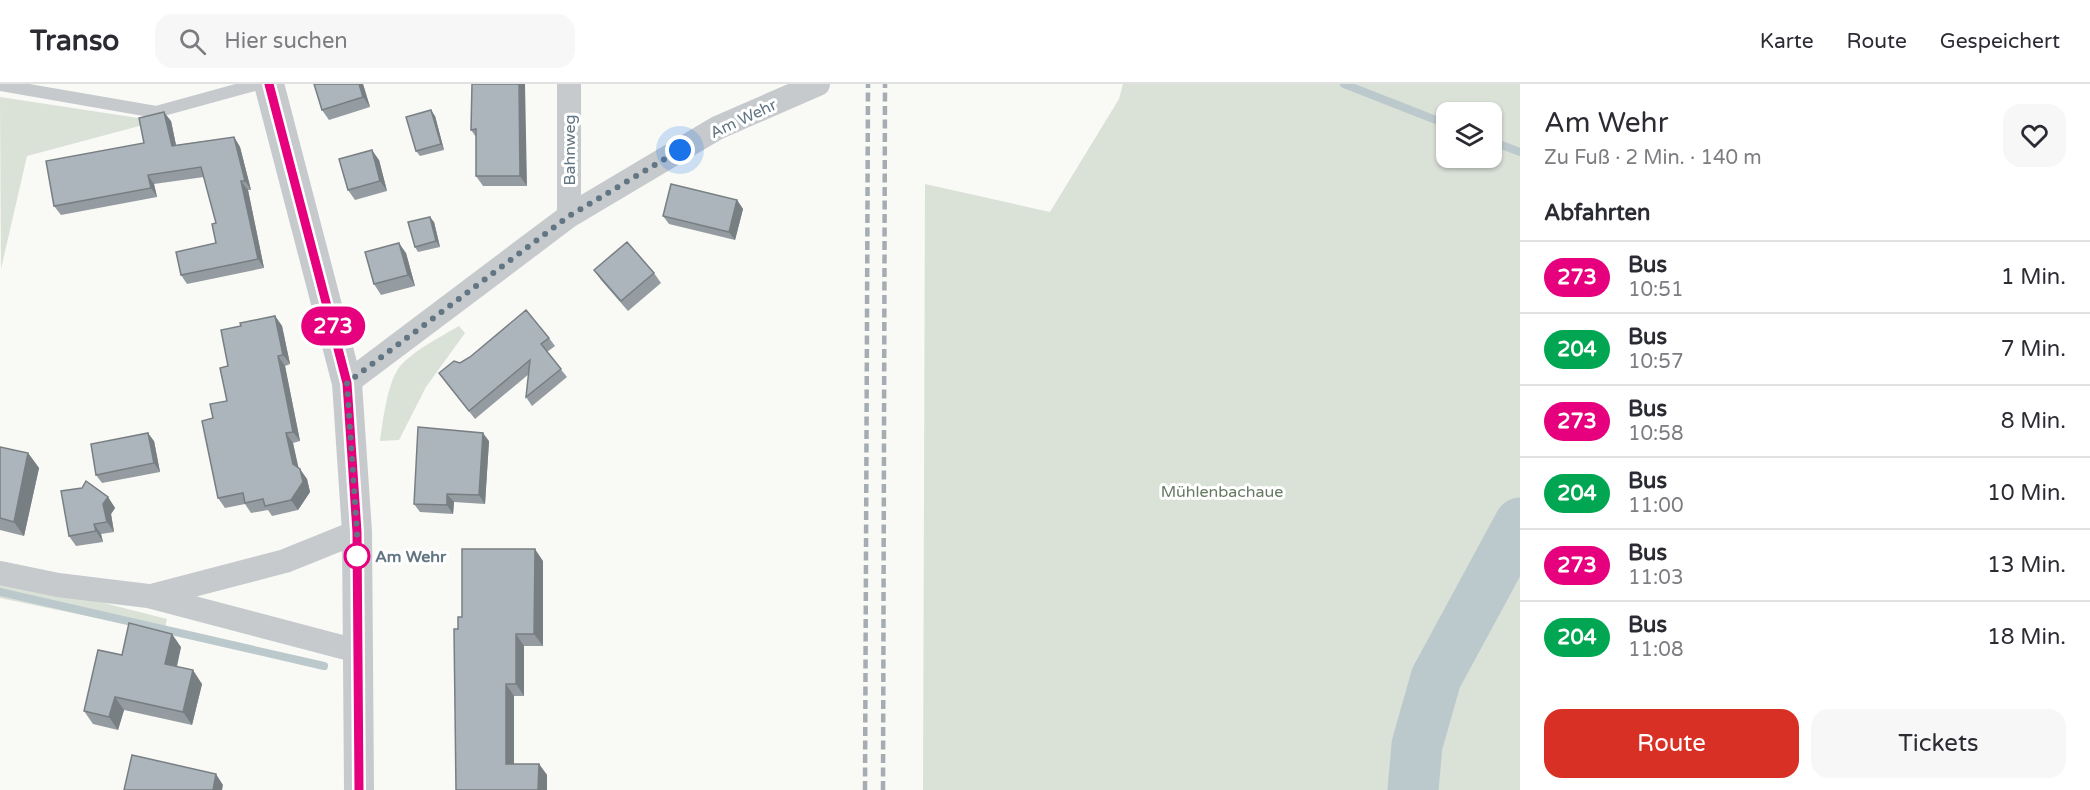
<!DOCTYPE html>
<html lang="de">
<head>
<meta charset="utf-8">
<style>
	:root { --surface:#fff; --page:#f7f7f7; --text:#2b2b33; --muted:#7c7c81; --line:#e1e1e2; --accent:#d93025 }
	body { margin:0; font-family:"Varela Round",sans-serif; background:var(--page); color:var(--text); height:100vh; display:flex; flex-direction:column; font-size:22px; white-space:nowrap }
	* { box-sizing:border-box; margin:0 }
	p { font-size:20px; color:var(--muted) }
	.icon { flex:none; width:33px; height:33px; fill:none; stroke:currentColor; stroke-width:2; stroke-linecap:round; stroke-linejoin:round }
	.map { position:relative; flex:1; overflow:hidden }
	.sheet { display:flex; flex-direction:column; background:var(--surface); width:570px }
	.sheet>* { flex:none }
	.badge { padding:0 12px; border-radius:20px; font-size:21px; line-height:39px }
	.controls { position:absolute; left:1436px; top:18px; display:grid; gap:12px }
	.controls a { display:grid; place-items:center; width:66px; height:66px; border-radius:12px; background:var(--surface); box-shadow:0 2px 4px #0004; font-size:30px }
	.you { position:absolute; width:30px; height:30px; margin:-15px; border:4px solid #fff; border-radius:50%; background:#1a73e8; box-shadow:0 0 0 9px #1a73e833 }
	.map>.badge { position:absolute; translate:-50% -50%; box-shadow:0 0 0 3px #fff }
	h2 { padding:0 24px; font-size:22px; line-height:54px }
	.round { display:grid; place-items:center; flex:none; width:63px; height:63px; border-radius:18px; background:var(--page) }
	.headline { display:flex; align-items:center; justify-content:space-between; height:102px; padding:0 24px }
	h1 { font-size:28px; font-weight:600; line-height:45px }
	.button { display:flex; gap:12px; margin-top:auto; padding:12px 24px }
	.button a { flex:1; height:69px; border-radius:18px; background:var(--accent); color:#fff; font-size:24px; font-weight:600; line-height:69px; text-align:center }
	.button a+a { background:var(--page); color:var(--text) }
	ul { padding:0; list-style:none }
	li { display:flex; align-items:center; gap:18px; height:72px; padding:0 24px; border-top:2px solid var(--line) }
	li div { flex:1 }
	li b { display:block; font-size:22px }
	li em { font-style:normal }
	li .badge { min-width:66px; font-weight:700; text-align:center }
	header { display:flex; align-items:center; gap:36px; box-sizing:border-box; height:84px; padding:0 30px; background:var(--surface); border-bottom:2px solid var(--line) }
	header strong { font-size:28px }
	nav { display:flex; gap:33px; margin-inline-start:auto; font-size:21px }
	.search { width:420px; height:54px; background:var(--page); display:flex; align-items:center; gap:15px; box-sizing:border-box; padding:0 21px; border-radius:18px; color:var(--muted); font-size:22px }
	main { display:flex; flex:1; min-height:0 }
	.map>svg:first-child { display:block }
</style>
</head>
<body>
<header>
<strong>Transo</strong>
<div class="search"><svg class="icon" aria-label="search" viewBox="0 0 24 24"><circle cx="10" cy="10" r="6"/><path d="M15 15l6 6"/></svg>Hier suchen</div>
<nav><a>Karte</a><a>Route</a><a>Gespeichert</a></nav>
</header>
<main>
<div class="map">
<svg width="1520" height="706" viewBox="0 0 1520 706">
	<rect width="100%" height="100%" fill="#f9f9f6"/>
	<!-- green -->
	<path fill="#dae1d7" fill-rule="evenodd" d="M1123,0h397v706h-597l2,-606 125,28 69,-113zM1446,28h45v46h-45z
		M0,13l158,24 -131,35 -26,113z
		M459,242l6,7 -39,54 -27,53 -19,1c3,-21 7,-55 18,-72 11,-16 44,-33 61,-43z
		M0,496l100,22 67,17 -3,13 -164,-34z"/>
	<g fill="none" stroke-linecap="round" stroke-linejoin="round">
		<!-- stream -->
		<path stroke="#bcc9cc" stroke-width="8" d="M1344,0l102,40
			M1491,57l29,11
			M0,508l324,74"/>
		<!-- river -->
		<path stroke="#bcc9cc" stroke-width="51" d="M1413,706l4,-45 19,-67 84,-155"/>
		<!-- service -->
		<path stroke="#c6cacd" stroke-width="12" d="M0,1l156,27 102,-28"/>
		<!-- minor -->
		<path stroke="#c6cacd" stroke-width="24" d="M569,132v-132
			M347,299l222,-167 148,-88 101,-44
			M0,489l58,12 90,11 209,55
			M151,512l134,-35 72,-29"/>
		<!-- tertiary -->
		<path stroke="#c6cacd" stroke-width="30" d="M269,0l78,299 10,149 2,258"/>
		<!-- rail -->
		<path stroke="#a6adb2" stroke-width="4.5" stroke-dasharray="9 4.5" stroke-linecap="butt" d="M865,706l3,-706
			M883,706l2,-706"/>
	</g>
	<!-- wall -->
	<path fill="#949ca1" d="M314,0h49l7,23 -41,13 -7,-10z
		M472,0l55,102h-44l-7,-10v-39l-5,-7z
		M435,32l9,34 -24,6 -4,-5z
		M171,37l5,24 58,-8 6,10 11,43h-3l16,78 -77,16 -6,-9 35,-32v-20l-12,-46 -50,7 3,13 -96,18 -7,-9 90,-63z
		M379,76l8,31 -32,9 -7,-10z
		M737,116l6,9 -8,31 -66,-16 -6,-8z
		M434,138l6,25 -22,5 -3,-5z
		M406,169l9,33 -34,9 -7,-11z
		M594,186l60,3 7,10 -33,28 -27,-31z
		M275,232l7,10 8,38 -5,2 15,75 -7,2 5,25 9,11 3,13 -12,18 -26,6 -4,-6 -17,3 -6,-9 -20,4 -7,-10 -5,-80 14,-17 1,-35 13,-40z
		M549,254l6,8 -8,6 20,25 -35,29 -6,-9 3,-23 -54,45 -36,-46 21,-10z
		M154,357l6,31 -58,11 -6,-8z
		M489,357l-4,63 -31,-2 -1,12 -33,-2 -6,-8z
		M0,363l28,6 11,15 -15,68 -24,-6z
		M108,413l7,11 -4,6 3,18 -13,2 2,8 -27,4 -7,-10z
		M543,477v85h-19v50h-10v68h25l8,11v15h-91l2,-161 4,-12z
		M181,563l-4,20 25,17 -10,41 -68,-15 -6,20 -25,-6 -9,-13 38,-56z"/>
	<!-- shaded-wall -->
	<path fill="#787f83" d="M359,0h4l7,23 -7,-10z
		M519,0h6l2,102 -7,-10z
		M431,26l4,6 9,34 -3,-6z
		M164,28l7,9 7,34 -6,-9z
		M234,53l6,10 11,43 -6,-9z
		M372,66l7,10 8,31 -7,-10z
		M148,91l6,9 3,13 -6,-9z
		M241,97l7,9 16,78 -6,-9z
		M737,116l6,9 -8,31 -6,-8z
		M430,133l4,5 6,25 -4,-6z
		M399,159l7,10 9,33 -7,-11z
		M275,232l7,10 8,38 -7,-9z
		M278,272l7,10 15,75 -7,-9z
		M148,349l6,8 6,31 -6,-9z
		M286,349l7,10 7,31 -7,-10z
		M483,349l6,8 -4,63 -6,-9z
		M28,369l11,15 -15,68 -10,-14z
		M300,385l7,10 3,13 -12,18 -7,-10z
		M447,410l7,8 -1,12 -6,-9z
		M108,413l7,11 -4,6 3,18 -7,-10 -4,-18z
		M94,440l7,10 2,8 -7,-11z
		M535,465l8,12v85l-9,-12z
		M172,550l9,13 -7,30 -9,-13z
		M516,550l8,12v50l-8,-12z
		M193,586l9,14 -10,41 -9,-13z
		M506,600l8,12v79l-8,-11z
		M115,613l9,13 -6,20 -9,-13z
		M539,680l8,11v15h-9z
		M216,690l7,11 -1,5h-9z"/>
	<!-- building -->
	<path fill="#acb5bb" stroke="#787f83" stroke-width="1.5" d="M314,0h45l4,13 -41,13z
		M472,0h47l1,92h-44v-47l-5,1z
		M431,26l10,34 -25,7 -10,-34z
		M164,28l8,34 62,-9 11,44h-4l17,78 -77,16 -5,-23 40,-9 -4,-19 4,-1 -15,-56 -53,8 3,13 -97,18 -8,-45 98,-18 -5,-25z
		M372,66l8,31 -32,9 -9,-31z
		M671,100l66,16 -8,32 -66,-16z
		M430,133l6,24 -21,6 -7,-25z
		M627,158l27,31 -33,28 -27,-31z
		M399,159l9,32 -34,9 -9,-32z
		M526,226l23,28 -8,6 20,25 -35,28 4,-37 -61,51 -30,-38 15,-12 6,2 10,-6z
		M275,232l8,39 -5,1 15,76 -7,1 7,31 7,5 3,13 -12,18 -26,6 -2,-7 -18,4 -2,-10 -25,5 -16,-77 11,-3 -3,-14 17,-3 -7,-33 8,-2 -7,-36 20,-4 -1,-3z
		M418,343l65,6 -4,62 -32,-1v11l-33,-1z
		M148,349l6,30 -58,12 -5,-31z
		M0,363l28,6 -14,69 -14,-4z
		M86,397l22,16 -5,7 4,18 -13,2 2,7 -27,5 -8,-45 21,-3z
		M462,465h73l-1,85h-18v50h-10v80h33l-1,26h-82l-2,-161h4v-12h4z
		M129,539l43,11 -7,30 28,6 -10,42 -68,-15 -6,20 -25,-6 14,-61 24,5z
		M132,671l84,19 -3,16h-89z"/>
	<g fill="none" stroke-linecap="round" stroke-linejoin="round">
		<!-- line casing -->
		<g stroke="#fff" stroke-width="14">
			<path id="line" d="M269,0l78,299 10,149 2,258"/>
		</g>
		<!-- line -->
		<use href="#line" stroke="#e6007e" stroke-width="9"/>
		<!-- walk -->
		<path stroke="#627582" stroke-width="6" stroke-dasharray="0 10.8" d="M357,472v-24l-10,-149 222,-167 111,-66"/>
	</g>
	<!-- markers -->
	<circle fill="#fff" stroke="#e6007e" stroke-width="3" cx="357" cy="472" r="12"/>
	<g text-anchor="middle" stroke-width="6" stroke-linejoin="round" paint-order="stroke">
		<!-- street labels -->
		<g font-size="16" fill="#627582" stroke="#fff">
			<text transform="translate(743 34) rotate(-25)" y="6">Am Wehr</text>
			<text transform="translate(569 66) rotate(-90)" y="6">Bahnweg</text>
		</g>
		<!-- park labels -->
		<g font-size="16" fill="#667a62" stroke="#fff">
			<text x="1222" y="413">Mühlenbachaue</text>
		</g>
		<!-- stop labels -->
		<g font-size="16" font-weight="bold" fill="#627582" stroke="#fff" text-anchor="start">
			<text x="375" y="478">Am Wehr</text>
		</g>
	</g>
</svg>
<div class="controls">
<a><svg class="icon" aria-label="layers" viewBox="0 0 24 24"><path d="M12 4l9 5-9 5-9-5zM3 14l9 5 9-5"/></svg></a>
</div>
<div class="you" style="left:680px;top:66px"></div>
<b class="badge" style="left:333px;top:242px;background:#e6007e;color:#fff">273</b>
</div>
<section class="sheet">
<div class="headline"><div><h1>Am Wehr</h1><p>Zu Fuß · 2 Min. · 140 m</p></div><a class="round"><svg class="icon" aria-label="heart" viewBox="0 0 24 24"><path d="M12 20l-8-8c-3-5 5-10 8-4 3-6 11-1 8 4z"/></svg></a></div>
<h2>Abfahrten</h2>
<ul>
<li><span class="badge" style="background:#e6007e;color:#fff">273</span><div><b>Bus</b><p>10:51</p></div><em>1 Min.</em></li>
<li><span class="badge" style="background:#00a651;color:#fff">204</span><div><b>Bus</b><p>10:57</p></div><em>7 Min.</em></li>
<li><span class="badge" style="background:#e6007e;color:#fff">273</span><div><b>Bus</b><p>10:58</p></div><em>8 Min.</em></li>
<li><span class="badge" style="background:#00a651;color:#fff">204</span><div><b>Bus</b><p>11:00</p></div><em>10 Min.</em></li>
<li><span class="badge" style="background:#e6007e;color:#fff">273</span><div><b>Bus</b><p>11:03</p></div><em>13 Min.</em></li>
<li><span class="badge" style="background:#00a651;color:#fff">204</span><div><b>Bus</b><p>11:08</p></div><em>18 Min.</em></li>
</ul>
<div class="button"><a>Route</a><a>Tickets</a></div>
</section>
</main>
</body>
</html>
